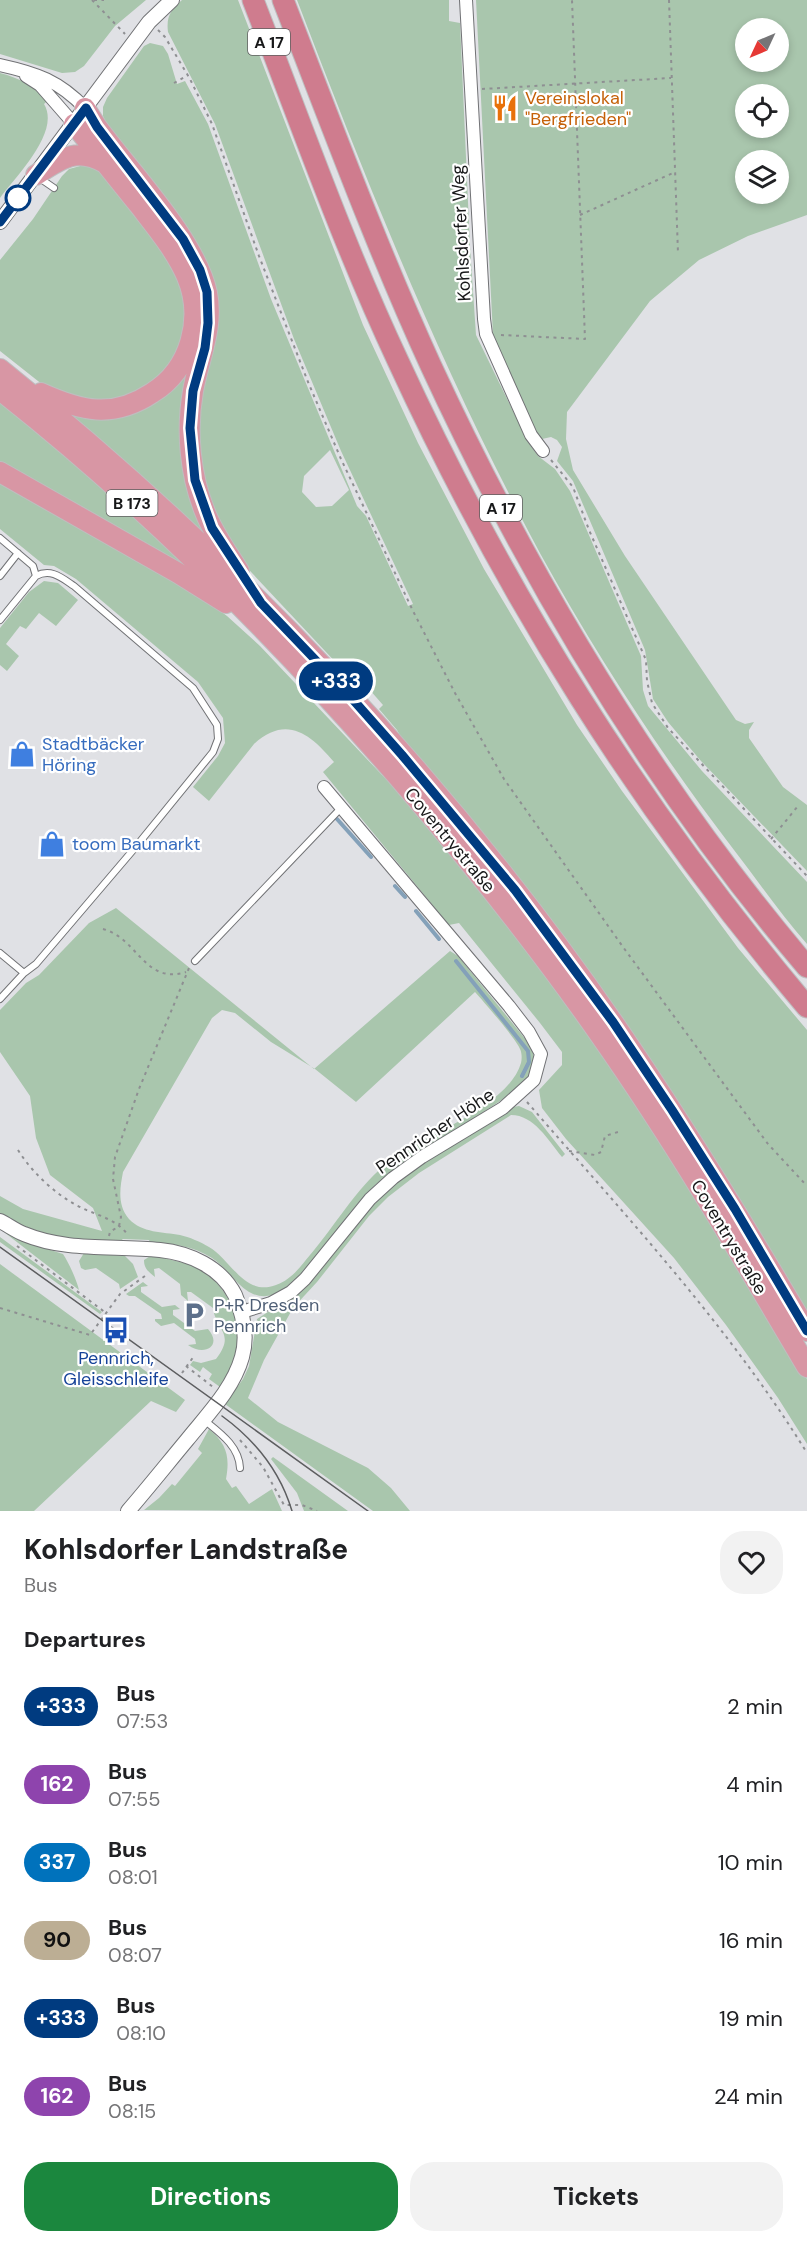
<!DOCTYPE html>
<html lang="en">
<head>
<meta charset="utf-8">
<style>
	:root { --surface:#fff; --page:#f2f2f2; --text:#202124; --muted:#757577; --accent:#1b873e }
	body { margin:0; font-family:"DM Sans",sans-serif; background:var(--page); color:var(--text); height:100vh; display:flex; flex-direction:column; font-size:22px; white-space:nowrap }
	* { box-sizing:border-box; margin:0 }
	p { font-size:20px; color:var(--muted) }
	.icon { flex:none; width:33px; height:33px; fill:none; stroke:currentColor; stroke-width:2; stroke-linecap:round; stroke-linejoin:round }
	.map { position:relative; height:1511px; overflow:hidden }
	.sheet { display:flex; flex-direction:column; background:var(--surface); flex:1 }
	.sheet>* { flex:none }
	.badge { padding:0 12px; border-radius:20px; font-size:21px; line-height:39px }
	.needle { width:39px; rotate:226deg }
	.tools { position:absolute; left:735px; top:18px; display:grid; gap:12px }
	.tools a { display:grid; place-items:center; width:54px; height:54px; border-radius:50%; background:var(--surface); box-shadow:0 3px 9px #0003; font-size:30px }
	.map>.badge { position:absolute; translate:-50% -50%; box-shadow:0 0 0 3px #fff }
	h2 { padding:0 24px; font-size:22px; line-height:54px }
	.round { display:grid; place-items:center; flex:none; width:63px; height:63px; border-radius:24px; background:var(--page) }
	.headline { display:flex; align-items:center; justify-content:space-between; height:102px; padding:0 24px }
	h1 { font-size:28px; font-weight:700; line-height:45px }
	.button { display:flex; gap:12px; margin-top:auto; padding:12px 24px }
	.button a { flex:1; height:69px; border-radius:24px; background:var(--accent); color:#fff; font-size:24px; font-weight:700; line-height:69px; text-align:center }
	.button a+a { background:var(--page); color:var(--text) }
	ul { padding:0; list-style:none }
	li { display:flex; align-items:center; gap:18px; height:78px; padding:0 24px }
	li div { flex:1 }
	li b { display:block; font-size:22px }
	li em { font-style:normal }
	li .badge { min-width:66px; font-weight:700; text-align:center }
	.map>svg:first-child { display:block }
</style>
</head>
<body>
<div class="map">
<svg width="807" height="1511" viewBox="0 0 807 1511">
	<rect width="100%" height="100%" fill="#e0e1e5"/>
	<!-- green -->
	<path fill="#a9c6ad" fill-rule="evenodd" d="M0,0h146l-31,26 -31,40 -9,6 -13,1 -62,-19z
		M182,0h56l125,325 55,118 66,126 93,156 45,66 116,157 69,82v288l-397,-565 -13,-23 -18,-21 4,-4 -21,-24 -6,3 -119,-127 -29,-48 -13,-82 16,-78 -108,-233v-9l4,-9 37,-52 6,-3 13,3 5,8 9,30 8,-3 23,43 63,175 86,207 9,10 42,90 5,-2 -72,-153 -47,-112 -79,-215 -47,-92c-2,-16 3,-22 14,-32zM330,450l19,40 -17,16 -16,1 -14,-15 2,-16z
		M297,0h152v21l11,2 10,224 6,88 52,107 10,14 17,13 15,22 71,165 2,34 5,16 54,65 105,111v62c-26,-29 -49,-63 -73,-94 -71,-93 -136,-192 -193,-295 -96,-178 -172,-366 -244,-555z
		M476,0h331v215l-59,21 -49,24 -49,41 -83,111 -1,27 7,31 52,86 111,164 9,4 9,-2 -5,8v8l34,49 24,18v66l-106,-110 -33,-39 -15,-23 -8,-49 -72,-169 -16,-20 5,-14 -5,-7 -6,-3 -9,2 -7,-2 -42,-102zM746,28h32v34h-32zM746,94h32v34h-32zM746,160h32v34h-32z
		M0,73c20,5 33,13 47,28l-3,3c17,28 -28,72 -44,94z
		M84,165l20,4 78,110 6,44 -18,45 -32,27 -49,8 -46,-18 -43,-34v-91l33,-41 29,-43 7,-7z
		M195,274l-7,117 26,157 -154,-139 25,4 93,-37z
		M0,400l100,85 116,108 -216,-126z
		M0,478l183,105 44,33 33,30 122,129 25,23 39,45 152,201 69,105 140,230v65l-29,-46 -52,-73 -52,-67 -108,-119 -24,-31 -3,-18 23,-25v-13l-22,-29 -81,-100 -10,2 -126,-153 11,-10c-23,-27 -47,-48 -80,-18l-45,57 -16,-14 25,-31 7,-13 -2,-25 -25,-36 -122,-103 -22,-13 -10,-1 -44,-36z
		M44,581l14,2 20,17 -22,26 -17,-13 -13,16 -6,-3 -14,18 13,12 -12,15 -7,-6v-37l29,-36z
		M116,908l198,161 136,-118 8,5 73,90c10,25 -7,37 -25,51l-130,87 -18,19 -58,74c-22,20 -41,29 -64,4 -8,-8 -14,-16 -24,-23 -19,-12 -40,-15 -62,-15l-1,-3 -26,-1 -5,4 -18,-1 -44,-5 -33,-11 -23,-12v-18l23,13 79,22 -9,-23 -43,-33 -14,-37 -6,-42 -30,-44v-42l26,-27 13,-8 50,-52zM475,992c9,10 42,48 45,57 2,4 2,10 1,14 -13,45 -101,73 -136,102 -30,25 -50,61 -75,90 -10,12 -19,25 -34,30 -31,12 -45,-25 -67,-38 -8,-5 -20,-10 -29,-12 -17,-3 -38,-2 -51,-16 -12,-14 -9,-31 -6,-47l89,-154 10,-8 13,3 36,29 44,27 41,33z
		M519,1106l13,6 33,42 -3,3c-14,-17 -28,-42 -51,-42l-92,58 -31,24 -19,19 -52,66 -24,26 -29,52 -16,38 30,24 90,46 23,20 19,23h-37l-148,-107 18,-25 6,-13 8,-47 28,-18 78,-88 27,-26 26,-19 97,-61z
		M0,1229l22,12 41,13c6,9 14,27 16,36z
		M0,1237l102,75 -2,2 -100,-72z
		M84,1253l41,3 8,8 5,13 -18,12 -1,-5 -23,-16 -11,2 -4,-2 -2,-7z
		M152,1255c14,4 28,6 41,11 32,14 51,52 43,86 -3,13 -10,24 -16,35l-11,-8 3,-5 -9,-7 -3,5 -10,-7 3,-4 8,2 15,-4c20,-26 0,-28 -3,-51l-22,-16h-4l1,9 -7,-6 -1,-11 -21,-16 -5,1 1,8c-6,-5 -11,-8 -11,-17z
		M0,1264l185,136 -9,12 -25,-11 -117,110h-34z
		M143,1282l5,4 -7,1v5l21,15 13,-2 5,4 -7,1v5l22,16 13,-2c15,17 -4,28 -20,16l8,-1 -1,-5 -21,-16 -13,3 -6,-5v-2h7l-1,-5 -26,-18h-6l-3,-2z
		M209,1429c18,15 21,28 17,50l6,9 4,-2 13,18 23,-15 10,22 -138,-1 15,-12 13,-14 3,2 27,-33 -4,-4z
		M273,1457l75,54h-44l-7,-18 -26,-34z"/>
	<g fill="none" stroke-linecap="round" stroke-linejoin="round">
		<!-- stream -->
		<path stroke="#84a1b9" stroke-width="4" d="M337,819l34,38
			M395,886l10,11
			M416,911l23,28
			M456,961l72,90 1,11 -7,14"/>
		<!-- service casing -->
		<g stroke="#717275" stroke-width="8">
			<path id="service" d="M38,177l16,11
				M0,538l33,28 3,10 -36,44
				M0,576l18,-23
				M0,953l24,20 -24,26
				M195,961l146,-153
				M24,973l12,-9 98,-115 79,-97 5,-13 -1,-14 -24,-37 -119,-102c-12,-8 -23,-18 -38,-10
				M204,1420c16,13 35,26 36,48"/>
		</g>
		<!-- minor casing -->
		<g stroke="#717275" stroke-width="14">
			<path id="minor" d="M466,0l18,319 2,15 45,101 12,16
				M0,65c37,8 59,16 85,43
				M26,76l14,9 34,39
				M242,1312l29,-9 20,-11 14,-13 65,-80 23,-21 29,-21 81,-49 31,-28 7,-26 -12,-22 -20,-26 -185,-219"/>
		</g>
		<!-- tertiary casing -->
		<g stroke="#717275" stroke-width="16">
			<path id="tertiary" d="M0,222l149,-200 23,-22
				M0,1221c8,4 16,10 24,13 43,18 91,11 136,16 29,3 61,17 75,45 8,19 13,41 7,62 -9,32 -35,58 -55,83 -20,24 -39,48 -59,71"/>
		</g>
		<!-- trunk casing -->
		<g stroke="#bebebf" stroke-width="22">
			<path id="trunk" d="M85,108l12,19c33,45 99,113 110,166 7,34 -8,65 -14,98 -7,40 -3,84 12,121 8,21 22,40 34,59
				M36,175c26,-17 40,-28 69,-12
				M0,369c233,187 444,409 615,656 68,99 131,202 192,306
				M0,390c146,115 278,248 399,388 71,83 139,168 201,257 75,107 141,220 207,332
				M41,393c40,18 72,26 111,0 39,-24 52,-75 35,-116 -11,-26 -31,-50 -48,-72 -22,-27 -43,-54 -65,-81
				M0,472l178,101 48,30"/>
		</g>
		<!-- motorway casing -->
		<g stroke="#bebebf" stroke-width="23">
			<path id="motorway" d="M253,0c47,121 90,244 145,361 109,237 241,447 409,646
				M283,0c48,123 93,246 148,366 99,214 223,421 376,601"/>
		</g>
		<!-- path -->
		<path stroke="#8e8f92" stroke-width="2" stroke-dasharray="3 4.5" stroke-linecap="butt" d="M92,0l33,34
			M94,0h10
			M669,0l9,253
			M158,30l7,7 25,42 22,45 47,132 49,126 33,77 72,152 42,82 49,86 119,168 145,197 39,42
			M174,83l14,-8
			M482,89l189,-11
			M580,215l95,-43
			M501,335l84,4 -13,-339
			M551,460l22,27 16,43 57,130 1,21 5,22 16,25 139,148
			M771,839l27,-33
			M103,929c35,9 41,56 83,43
			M527,1102c98,113 201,223 280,351
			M18,1150c15,24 40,47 66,59 16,7 33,11 44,26
			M569,1151l26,4 6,-3 4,-16 13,-4
			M109,1236l1,-4 9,-6 2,-9 -8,-38 2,-22 24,-68 50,-121
			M17,1246l89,67
			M0,1308l90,27 30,-41 25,-18
			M186,1366l27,21
			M182,1373l12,-17
			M240,1440l23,27 21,38h18l15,6"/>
		<!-- service -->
		<use href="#service" stroke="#fff" stroke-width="6"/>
		<!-- minor -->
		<use href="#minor" stroke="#fff" stroke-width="12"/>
		<!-- tertiary -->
		<use href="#tertiary" stroke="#fff" stroke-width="14"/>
		<!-- trunk -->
		<use href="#trunk" stroke="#d896a4" stroke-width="20"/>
		<!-- motorway -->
		<use href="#motorway" stroke="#cf7c8e" stroke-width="21"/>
		<!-- tram -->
		<path stroke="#5d5e60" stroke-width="1.5" d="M0,1247l368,264
			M222,1416c33,24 58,55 70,95"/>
	</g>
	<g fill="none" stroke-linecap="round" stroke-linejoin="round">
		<!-- line casing -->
		<g stroke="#fff" stroke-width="14">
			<path id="line" d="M0,222l86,-114 11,19 86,112 17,31 7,22 1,31 -3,25 -12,43 -3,37 5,52 17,48 49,75 87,91 54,61 113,135 98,132 59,88 63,99 72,122"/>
		</g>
		<!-- line -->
		<use href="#line" stroke="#003b80" stroke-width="9"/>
	</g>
	<!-- icons -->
	<defs>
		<g id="restaurant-bare" transform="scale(2.07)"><path d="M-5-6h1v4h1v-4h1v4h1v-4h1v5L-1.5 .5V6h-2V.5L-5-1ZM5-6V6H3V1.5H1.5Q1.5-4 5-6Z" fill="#e8710a" stroke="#fff" stroke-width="2.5" paint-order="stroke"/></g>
		<g id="shop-bare" transform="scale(2.07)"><path d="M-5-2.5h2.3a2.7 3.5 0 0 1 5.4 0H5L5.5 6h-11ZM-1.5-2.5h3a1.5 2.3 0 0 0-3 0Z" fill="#3f7fe0" stroke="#fff" stroke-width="2.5" paint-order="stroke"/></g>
		<g id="parking-bare" transform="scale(2.07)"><path d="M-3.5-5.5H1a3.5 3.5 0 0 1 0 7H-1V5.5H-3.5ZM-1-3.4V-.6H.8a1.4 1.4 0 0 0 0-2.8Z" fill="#5c6f8a" stroke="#fff" stroke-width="2.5" paint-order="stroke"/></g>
		<g id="bus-bare" transform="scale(2.07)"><path d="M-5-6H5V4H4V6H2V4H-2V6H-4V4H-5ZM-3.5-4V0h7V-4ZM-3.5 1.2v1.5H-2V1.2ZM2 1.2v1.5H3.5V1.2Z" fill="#1a4fb4" stroke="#fff" stroke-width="2.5" paint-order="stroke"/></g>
	</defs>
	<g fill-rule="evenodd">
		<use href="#restaurant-bare" x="505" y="108"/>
		<use href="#shop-bare" x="22" y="754"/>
		<use href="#shop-bare" x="52" y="844"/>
		<use href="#parking-bare" x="194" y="1315"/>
		<use href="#bus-bare" x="116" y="1330"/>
	</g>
	<!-- markers -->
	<circle fill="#fff" stroke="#003b80" stroke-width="3" cx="18" cy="198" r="12"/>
	<g text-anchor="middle" stroke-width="4.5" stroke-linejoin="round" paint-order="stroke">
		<!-- shield labels -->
		<g fill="#fff" stroke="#5d5d5e" stroke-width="1.5">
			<rect x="248" y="29" width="42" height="26" rx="4.5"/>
			<rect x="106.5" y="490" width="51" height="26" rx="4.5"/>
			<rect x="480" y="495" width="42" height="26" rx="4.5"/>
		</g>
		<g font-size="16" font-weight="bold" fill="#171819">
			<text x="269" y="48">A 17</text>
			<text x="132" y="509">B 173</text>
			<text x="501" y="514">A 17</text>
		</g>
		<!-- food labels -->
		<g font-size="18" fill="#c56008" stroke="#fff" text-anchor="start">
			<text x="525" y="104">Vereinslokal<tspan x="525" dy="21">"Bergfrieden"</tspan></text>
		</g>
		<!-- street labels -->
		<g font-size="18" fill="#171819" stroke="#fff">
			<text transform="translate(461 233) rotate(-93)" y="6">Kohlsdorfer Weg</text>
			<text transform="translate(450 840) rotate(50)" y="6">Coventrystraße</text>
			<text transform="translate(435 1131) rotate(-34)" y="6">Pennricher Höhe</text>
			<text transform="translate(729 1237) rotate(59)" y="6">Coventrystraße</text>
		</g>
		<!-- shop labels -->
		<g font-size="18" fill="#366cbe" stroke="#fff" text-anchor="start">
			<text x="42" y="750">Stadtbäcker<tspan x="42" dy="21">Höring</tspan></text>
			<text x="72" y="850">toom Baumarkt</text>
		</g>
		<!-- service labels -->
		<g font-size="18" fill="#4e5e75" stroke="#fff" text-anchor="start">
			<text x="214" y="1311">P+R Dresden<tspan x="214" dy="21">Pennrich</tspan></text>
		</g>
		<!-- transit labels -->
		<g font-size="18" fill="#164399" stroke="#fff">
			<text x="116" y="1364">Pennrich,<tspan x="116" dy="21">Gleisschleife</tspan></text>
		</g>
	</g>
</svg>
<div class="tools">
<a><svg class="needle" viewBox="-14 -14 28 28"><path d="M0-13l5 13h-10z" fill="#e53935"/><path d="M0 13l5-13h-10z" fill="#757577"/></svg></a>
<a><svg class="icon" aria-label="locate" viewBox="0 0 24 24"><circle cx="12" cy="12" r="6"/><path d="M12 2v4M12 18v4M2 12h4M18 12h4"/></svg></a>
<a><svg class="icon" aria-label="layers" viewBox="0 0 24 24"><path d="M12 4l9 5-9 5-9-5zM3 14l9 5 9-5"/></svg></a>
</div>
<b class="badge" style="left:336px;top:681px;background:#003b80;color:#fff">+333</b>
</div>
<section class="sheet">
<div class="headline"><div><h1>Kohlsdorfer Landstraße</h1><p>Bus</p></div><a class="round"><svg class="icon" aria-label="heart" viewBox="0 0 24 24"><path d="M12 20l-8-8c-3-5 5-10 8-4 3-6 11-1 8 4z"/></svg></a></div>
<h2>Departures</h2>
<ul>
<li><span class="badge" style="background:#003b80;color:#fff">+333</span><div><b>Bus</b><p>07:53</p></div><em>2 min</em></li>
<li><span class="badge" style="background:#8e44ad;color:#fff">162</span><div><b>Bus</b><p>07:55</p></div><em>4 min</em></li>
<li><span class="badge" style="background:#0072bc;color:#fff">337</span><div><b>Bus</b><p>08:01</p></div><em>10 min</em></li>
<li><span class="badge" style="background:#bcae94;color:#111">90</span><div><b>Bus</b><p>08:07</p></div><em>16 min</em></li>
<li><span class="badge" style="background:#003b80;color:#fff">+333</span><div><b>Bus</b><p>08:10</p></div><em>19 min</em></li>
<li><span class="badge" style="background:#8e44ad;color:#fff">162</span><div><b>Bus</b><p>08:15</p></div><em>24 min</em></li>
</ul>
<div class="button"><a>Directions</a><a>Tickets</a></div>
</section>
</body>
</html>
